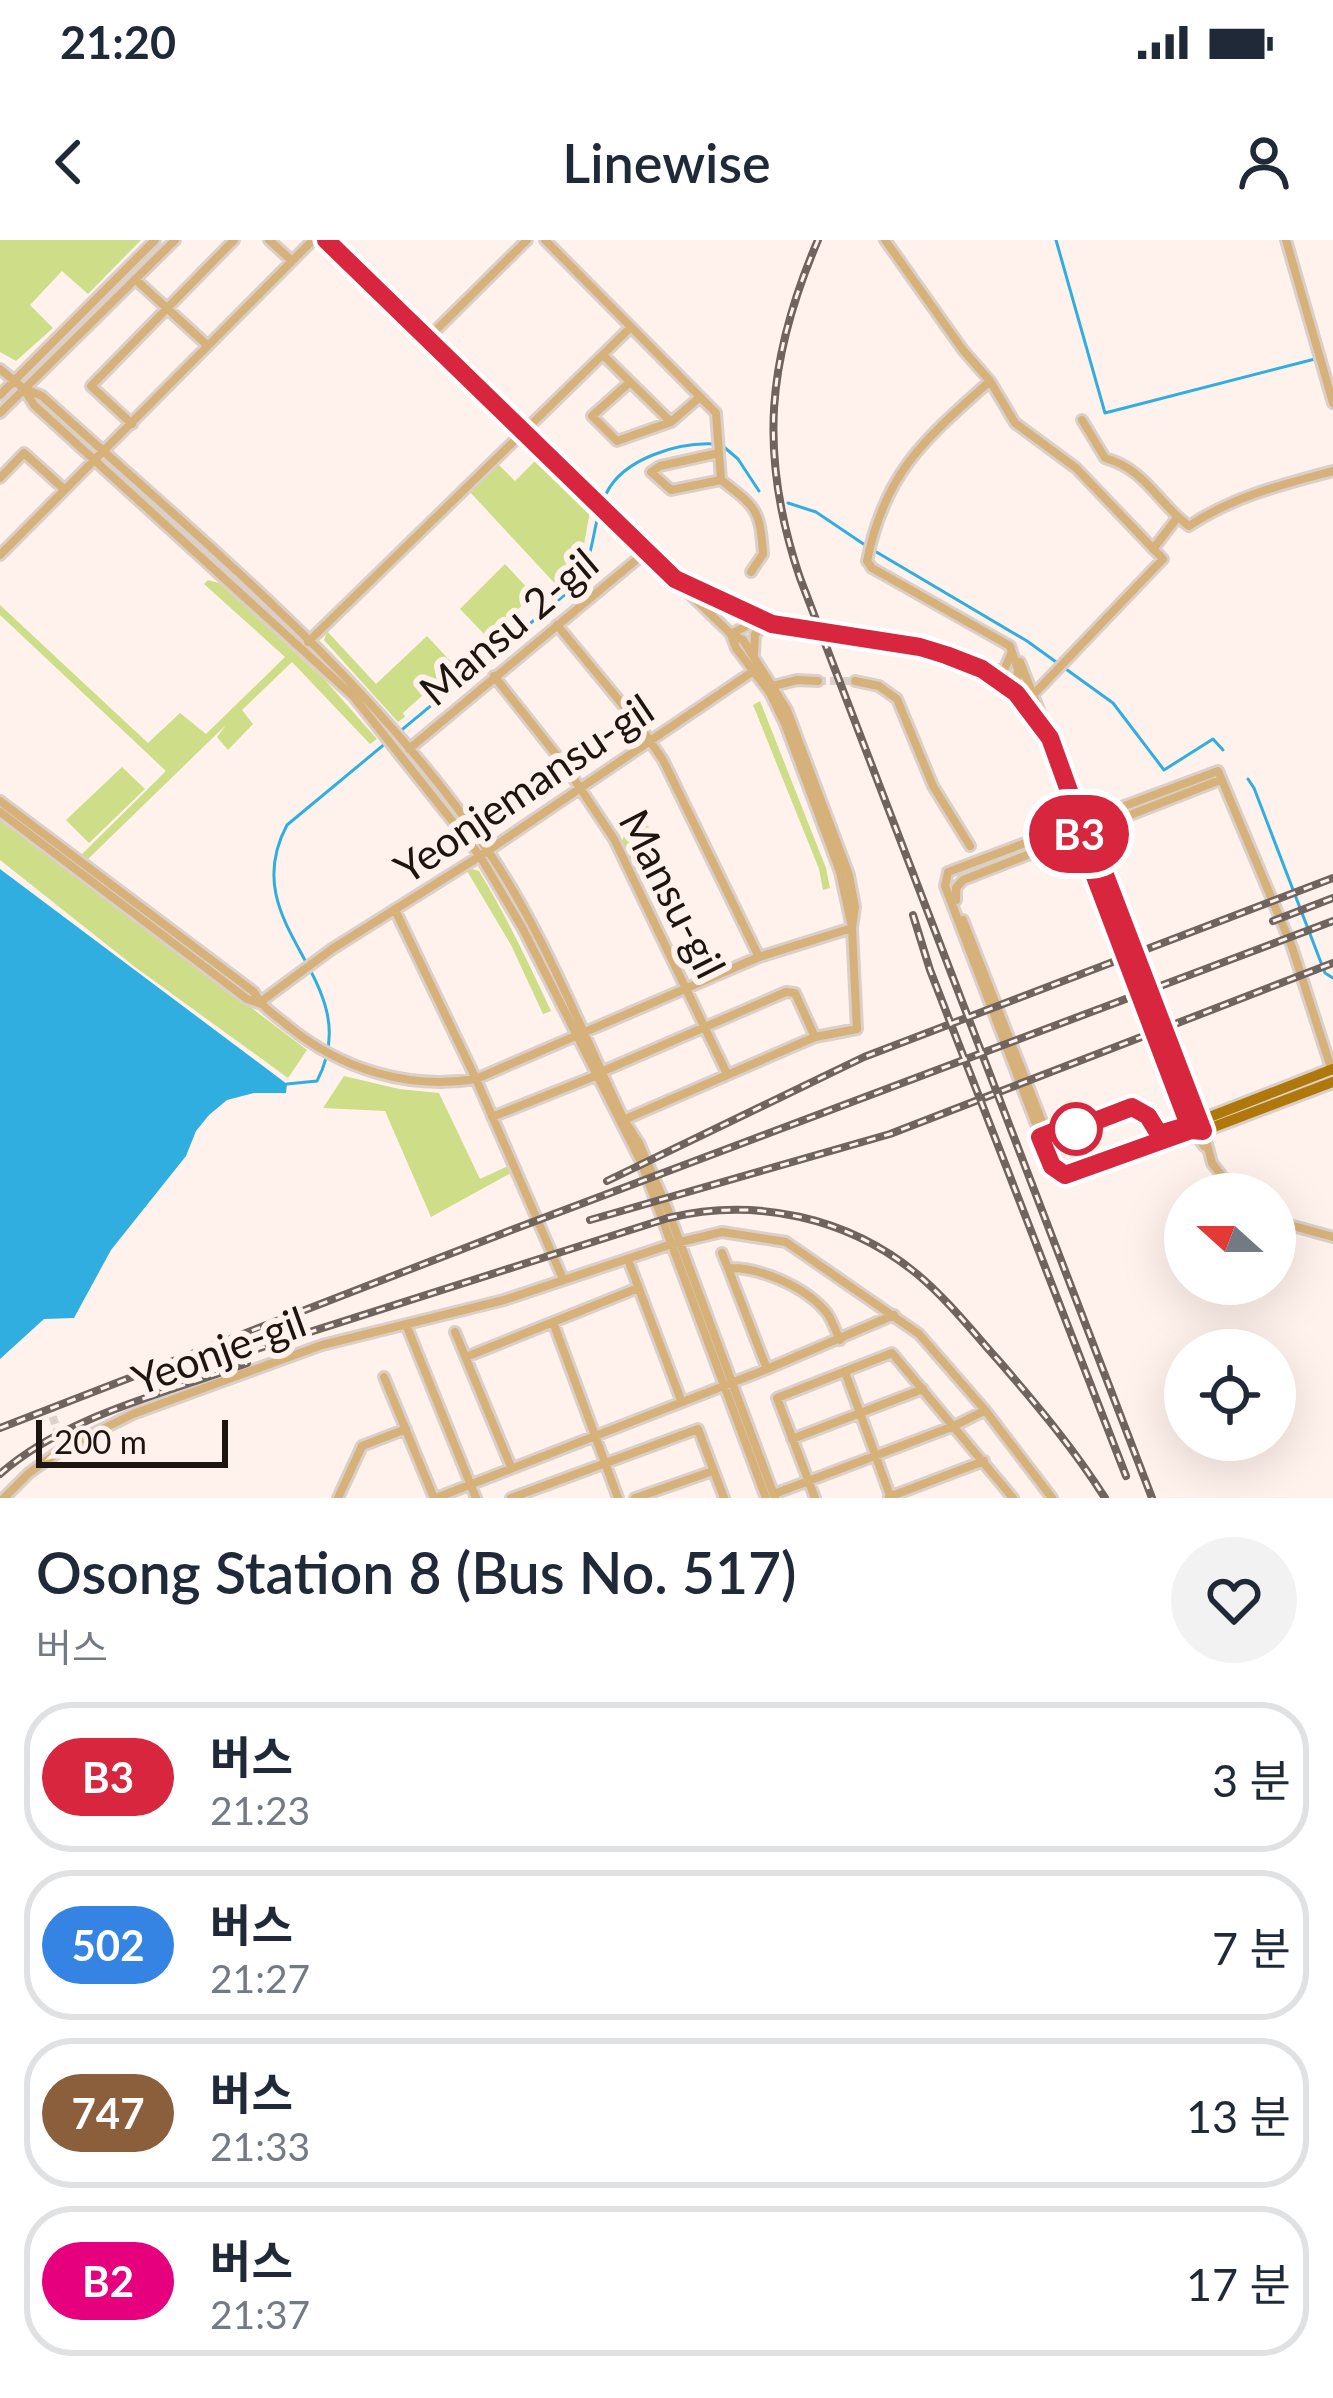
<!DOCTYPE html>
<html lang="ko">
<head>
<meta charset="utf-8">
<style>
	:root { --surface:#fff; --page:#f2f2f3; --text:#1f2937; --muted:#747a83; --line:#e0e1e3 }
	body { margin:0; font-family:Lato,"Noto Sans KR",sans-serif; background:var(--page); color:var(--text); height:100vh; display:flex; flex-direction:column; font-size:45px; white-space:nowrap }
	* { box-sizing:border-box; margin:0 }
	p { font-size:39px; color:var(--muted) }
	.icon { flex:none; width:66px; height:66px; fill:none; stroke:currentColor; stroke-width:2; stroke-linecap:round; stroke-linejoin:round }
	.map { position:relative; height:1258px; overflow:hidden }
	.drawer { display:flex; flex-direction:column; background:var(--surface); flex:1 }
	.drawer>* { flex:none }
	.badge { padding:0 24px; border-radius:39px; font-size:42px; line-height:78px }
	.needle { width:78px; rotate:291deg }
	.fabs { position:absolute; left:1164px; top:933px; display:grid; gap:24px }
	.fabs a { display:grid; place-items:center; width:132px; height:132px; border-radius:50%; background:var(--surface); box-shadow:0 12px 48px #0002; font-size:60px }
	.scale { position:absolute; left:36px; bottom:30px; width:192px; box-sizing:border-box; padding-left:12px; border:6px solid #1f1510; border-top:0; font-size:33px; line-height:42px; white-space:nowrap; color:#1f1510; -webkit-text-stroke:9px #fff2ec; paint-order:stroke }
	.map>.badge { position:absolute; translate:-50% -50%; box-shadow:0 0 0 6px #fff }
	.round { display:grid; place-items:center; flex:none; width:126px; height:126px; border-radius:63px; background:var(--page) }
	.headline { display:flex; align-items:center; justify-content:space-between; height:204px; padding:0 36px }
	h1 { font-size:57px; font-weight:600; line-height:90px }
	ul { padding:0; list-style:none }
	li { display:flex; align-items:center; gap:36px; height:150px; margin:0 24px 18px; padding:0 12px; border:6px solid var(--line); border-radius:48px }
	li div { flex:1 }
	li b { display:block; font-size:45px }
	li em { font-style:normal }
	li .badge { min-width:132px; font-weight:700; text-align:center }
	.status { display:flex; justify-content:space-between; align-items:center; height:84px; padding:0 60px; background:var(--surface); direction:ltr }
	.status svg { height:33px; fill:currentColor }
	header { display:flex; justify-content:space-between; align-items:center; height:156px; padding:0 36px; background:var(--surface); font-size:54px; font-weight:600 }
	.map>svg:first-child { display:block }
</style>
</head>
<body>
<div class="status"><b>21:20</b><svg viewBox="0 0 49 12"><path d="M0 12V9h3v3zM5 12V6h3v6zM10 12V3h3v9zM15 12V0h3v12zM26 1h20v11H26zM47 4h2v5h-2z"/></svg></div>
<header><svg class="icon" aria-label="back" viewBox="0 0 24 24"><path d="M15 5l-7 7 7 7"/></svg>Linewise<svg class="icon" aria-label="person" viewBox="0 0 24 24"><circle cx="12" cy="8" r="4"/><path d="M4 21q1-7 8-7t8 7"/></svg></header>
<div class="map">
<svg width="1333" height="1258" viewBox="0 0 1333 1258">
	<rect width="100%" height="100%" fill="#fff2ec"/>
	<!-- green -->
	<path fill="#cedd87" d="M0,0h141l-53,54 -26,-23 -32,34 23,23 -37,33 -16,-9z
		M537,219l53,52 -9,51 -22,26 -89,-96 28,-28 17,17z
		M505,324l28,30 -44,45 -29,-30z
		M208,340l11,3 106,97 52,59 -7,5 -78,-82 -50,48 11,14 -25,26 -11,-13 9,-12 -139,135 -7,-4 86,-85 -166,-156v-10l148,138 32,-30 26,21 79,-77 -81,-73z
		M327,391l49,53 51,-48 28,30 -52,47 2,4 -7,5 -74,-82z
		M760,461l66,167 4,20 -7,2 -4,-21 -66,-164z
		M122,527l23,22 -56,54 -23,-23z
		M0,577l307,233 -19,28 -153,-111 -135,-107z
		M643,584l5,2 21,42 -27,16 -21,-40 3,-8z
		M472,629l7,2c28,46 49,91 72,140l-8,3 -32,-69 -44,-74z
		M344,836l55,13 40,4 41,86 28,-13 3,7 -80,44 -46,-106 -62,-3z"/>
	<!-- water -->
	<path fill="#30aedf" d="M0,629l287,215 -1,9h-32l-27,7 -18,15 -13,16 -10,25 -75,94 -37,68 -30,1 -44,40z"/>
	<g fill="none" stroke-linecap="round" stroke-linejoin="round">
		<!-- stream -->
		<path stroke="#30aedf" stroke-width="3" d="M1056,0l49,173 210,-54
			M724,207l14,12 21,32
			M788,263l28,9 49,33
			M873,310l154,91 86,62 51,67 49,-31 10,11
			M1248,539l6,9 71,185 8,5
			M287,844l30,-3c53,-102 -85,-153 -30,-256l281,-233c32,-37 20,-61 38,-98 17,-36 73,-52 109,-50"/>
		<!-- minor-tunnel -->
		<path stroke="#ddd1cb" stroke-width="8" stroke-dasharray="8 4" stroke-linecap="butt" d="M803,389l31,6
			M818,441h37
			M49,1165l11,34"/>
		<!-- minor casing -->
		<g stroke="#dbcfc9" stroke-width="14">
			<path id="minor" d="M269,0l23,21
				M326,0l405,394 12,6 44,70 62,165 6,32 -3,21 5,101 -42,8 -194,84
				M545,0l171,173 5,67c35,27 39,29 42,74l-12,18
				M885,0l78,110 27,31 25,42 61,45 87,91 -130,136
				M1286,0l47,163
				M135,39l72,66
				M426,100l101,-100
				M603,115l68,67 -54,19 -25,-25 38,-34
				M0,129l23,19 19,8c156,142 327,279 446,455 55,80 94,181 136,269l15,23 27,62 109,293
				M990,141c-65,58 -105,91 -123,180l5,7 138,78 8,24 -2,23
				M24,149l10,16 319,291 127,160 43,73 118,233 125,336
				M0,155l155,-155
				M0,173l175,-173
				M1082,180l23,38c42,12 52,45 84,68 45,-30 92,-41 144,-55
				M671,182l29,-25
				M132,184l-41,-38 143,-146
				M719,213l-59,13 -9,6 20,18 50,-10
				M0,238l24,-25 40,36
				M1153,309l24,-31
				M0,315l313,-315
				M686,345l86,39
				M557,385l79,96 27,39 96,197
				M731,394l23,-12 49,7
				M731,395l5,13 34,45 15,31 55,148 11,51
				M834,395c82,12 172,20 215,102 16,29 25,64 39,94l113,290 11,42 24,31
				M308,402l322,-314
				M754,414l1,-20 9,-8
				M1020,422l23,58
				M989,430h15l7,-16
				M494,436l72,91 48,72 113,235
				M855,441l24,5 18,13 36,87 37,60
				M773,446l24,-6 21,1
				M409,509l238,-198
				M0,561l254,191c7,15 21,23 34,34 53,43 120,64 188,53l283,-122 93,-29
				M0,572l247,187 12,4
				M1078,592l111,293 15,21
				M956,660v-12l7,-8 257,-100
				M395,670l81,169 87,200
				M963,680l96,245 7,2 123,-42
				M259,763l73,-54 148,-93 275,-186
				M601,832l185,-80 9,1 20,44
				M492,877l103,-41
				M1191,890l-118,45 -16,-3 -5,-6 -107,-280 3,-14 270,-101 74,176 40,124
				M1042,896l18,-7 12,2 61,-24 15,9 10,17
				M1275,981l58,16
				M722,1013l6,15
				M630,1025l51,135
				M553,1082l65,176
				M407,1087l69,171
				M455,1092l56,135
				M466,1117l172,-69
				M767,1129l-39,-101c32,-1 78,19 99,45 5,7 9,19 13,27
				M845,1132l46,126
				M384,1137l50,121
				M792,1199l131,-50
				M774,1254l180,-68 30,-15
				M889,1257l95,-36
				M4,1258l25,-25 35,-25 69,-34 189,-69 182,-45 168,-56 50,-12 64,10 133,92 66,76 67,88
				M338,1258l24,-52 44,-17
				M436,1258l331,-129 127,-54
				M511,1258l187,-69 26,69
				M635,1258l78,-27
				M815,1258l-38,-100 115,-45 121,145"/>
		</g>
		<!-- major casing -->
		<g stroke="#dbcfc9" stroke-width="16">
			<path id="major" d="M1189,885l144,-56
				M1191,890l12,1 130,-49"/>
		</g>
		<!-- minor -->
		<use href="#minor" stroke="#d7b17a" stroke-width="8"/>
		<!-- major -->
		<use href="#major" stroke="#b0780b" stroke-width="10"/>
		<!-- rail casing -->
		<g stroke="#6f645e" stroke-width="8">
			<path id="rail" d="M818,0c-51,119 -60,214 -18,338l352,920
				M913,675l17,55 196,506
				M1273,681l60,-23
				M607,941l257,-124 469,-179
				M590,980l300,-86 443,-171
				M222,1120l446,-142c87,-21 180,-1 249,56 30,25 56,58 82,87 38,44 75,88 106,137
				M0,1188l509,-197 824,-310
				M0,1234c67,-59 165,-80 247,-111"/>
		</g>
		<!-- rail -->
		<use href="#rail" stroke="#fff2ec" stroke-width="3" stroke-dasharray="9" stroke-linecap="butt"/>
	</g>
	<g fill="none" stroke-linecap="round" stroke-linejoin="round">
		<!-- line casing -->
		<g stroke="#fff" stroke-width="27">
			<path id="line" d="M326,0l349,339 97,45 148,23 26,8 36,14 34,24 34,45 27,75 2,21 110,291 -30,9 -11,-18 -16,-9 -60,23 -12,-1 -20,8 12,29 13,9 126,-45 12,1 -119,-311"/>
		</g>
		<!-- line -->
		<use href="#line" stroke="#d7263d" stroke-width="18"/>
	</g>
	<!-- markers -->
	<circle fill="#fff" stroke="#d7263d" stroke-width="6" cx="1076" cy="889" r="24"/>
	<g text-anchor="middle" stroke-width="12" stroke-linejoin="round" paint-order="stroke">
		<!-- street labels -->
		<g font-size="42" fill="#1f1510" stroke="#fff2ec">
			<text transform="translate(509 387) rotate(-40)" y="15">Mansu 2-gil</text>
			<text transform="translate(524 549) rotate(-34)" y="15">Yeonjemansu-gil</text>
			<text transform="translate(672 654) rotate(63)" y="15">Mansu-gil</text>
			<text transform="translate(219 1111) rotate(-20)" y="15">Yeonje-gil</text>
		</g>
	</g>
</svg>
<div class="fabs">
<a><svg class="needle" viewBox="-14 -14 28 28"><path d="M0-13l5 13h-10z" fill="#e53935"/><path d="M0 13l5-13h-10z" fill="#747a83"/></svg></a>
<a><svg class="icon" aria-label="locate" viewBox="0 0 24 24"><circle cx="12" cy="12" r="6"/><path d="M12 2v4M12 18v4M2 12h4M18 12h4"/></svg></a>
</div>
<div class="scale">200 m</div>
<b class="badge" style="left:1079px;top:594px;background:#d7263d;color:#fff">B3</b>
</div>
<section class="drawer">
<div class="headline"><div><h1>Osong Station 8 (Bus No. 517)</h1><p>버스</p></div><a class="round"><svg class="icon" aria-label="heart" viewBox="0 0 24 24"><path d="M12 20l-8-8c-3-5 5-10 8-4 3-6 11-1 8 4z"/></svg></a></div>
<ul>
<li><span class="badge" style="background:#d7263d;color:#fff">B3</span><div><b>버스</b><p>21:23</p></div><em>3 분</em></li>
<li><span class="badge" style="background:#3584e4;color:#fff">502</span><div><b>버스</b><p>21:27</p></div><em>7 분</em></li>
<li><span class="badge" style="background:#8b5e3c;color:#fff">747</span><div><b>버스</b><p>21:33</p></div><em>13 분</em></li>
<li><span class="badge" style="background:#e6007e;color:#fff">B2</span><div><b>버스</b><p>21:37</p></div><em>17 분</em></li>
</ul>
</section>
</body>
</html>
